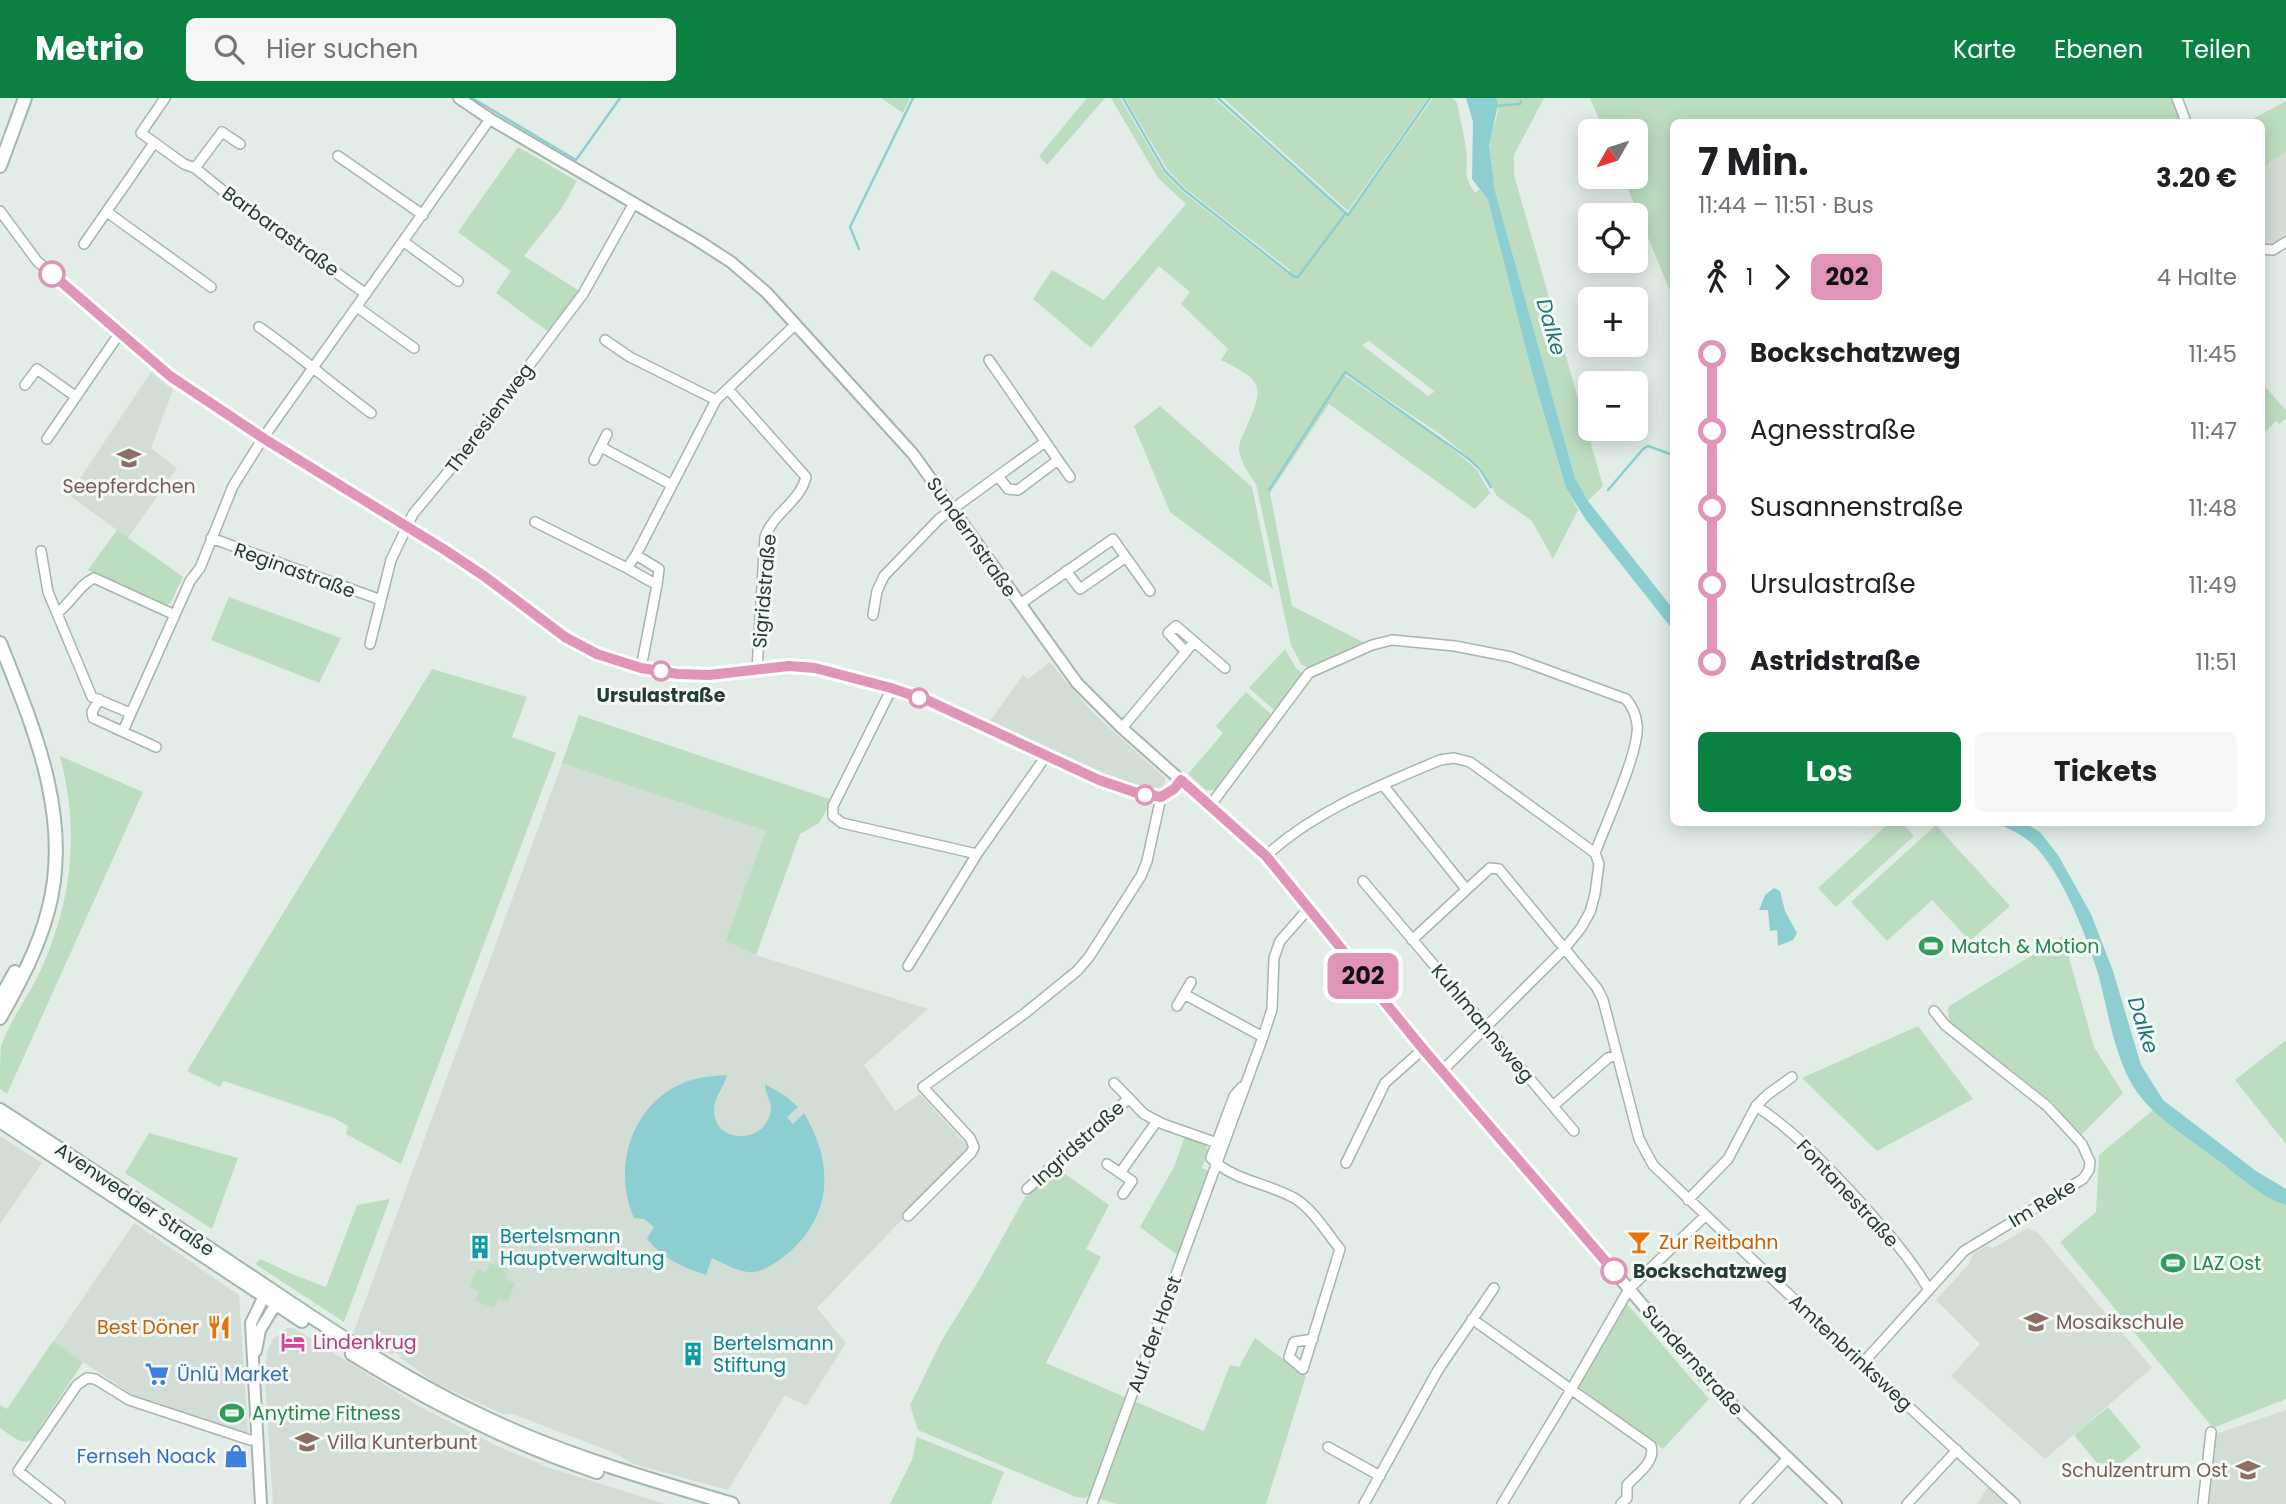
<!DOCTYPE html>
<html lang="de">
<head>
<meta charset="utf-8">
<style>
	:root { --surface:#fff; --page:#f6f6f6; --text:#202124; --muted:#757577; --accent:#0b8043 }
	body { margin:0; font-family:Poppins,sans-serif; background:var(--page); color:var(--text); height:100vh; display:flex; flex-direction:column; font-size:26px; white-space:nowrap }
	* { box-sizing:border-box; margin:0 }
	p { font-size:23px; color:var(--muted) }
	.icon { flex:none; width:38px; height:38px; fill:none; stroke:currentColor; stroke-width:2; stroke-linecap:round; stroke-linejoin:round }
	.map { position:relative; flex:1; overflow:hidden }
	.sheet { position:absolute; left:1670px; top:21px; width:595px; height:707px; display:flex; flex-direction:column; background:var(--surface); border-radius:10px; box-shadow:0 4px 18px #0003 }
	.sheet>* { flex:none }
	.badge { padding:0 14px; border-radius:10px; font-size:24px; line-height:46px }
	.needle { width:46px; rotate:231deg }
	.tools { position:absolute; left:1578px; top:21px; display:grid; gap:14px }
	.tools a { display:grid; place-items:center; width:70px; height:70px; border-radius:10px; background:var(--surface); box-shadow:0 4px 18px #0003; font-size:35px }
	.map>.badge { position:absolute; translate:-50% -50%; box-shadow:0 0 0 4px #fff }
	.legs { display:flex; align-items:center; gap:10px; height:77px; padding:0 28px; font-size:23px }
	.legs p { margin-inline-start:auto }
	.headline { display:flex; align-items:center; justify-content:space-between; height:119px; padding:0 28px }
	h1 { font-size:38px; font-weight:700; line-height:52px }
	.action { display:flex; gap:14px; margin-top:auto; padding:14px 28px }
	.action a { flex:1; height:80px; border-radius:10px; background:var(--accent); color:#fff; font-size:28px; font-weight:700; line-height:80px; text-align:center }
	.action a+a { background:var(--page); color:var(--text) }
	ul { padding:0 28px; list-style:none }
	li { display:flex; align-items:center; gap:24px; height:77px; font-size:26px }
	li i { display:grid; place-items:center; width:10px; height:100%; margin:0 9px; background:currentColor }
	li i::after { content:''; width:18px; height:18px; margin:-9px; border:5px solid; border-radius:50%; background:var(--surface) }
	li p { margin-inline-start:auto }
	li:first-child i { background:linear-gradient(#0000 50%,currentColor 0) }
	li:last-child i { background:linear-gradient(currentColor 50%,#0000 0) }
	header { display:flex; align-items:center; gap:42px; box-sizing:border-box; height:98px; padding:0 35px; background:var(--accent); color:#fff }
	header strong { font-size:33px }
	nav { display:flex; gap:38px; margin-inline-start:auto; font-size:24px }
	.search { width:490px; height:63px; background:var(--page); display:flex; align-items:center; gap:18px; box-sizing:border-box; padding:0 24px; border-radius:10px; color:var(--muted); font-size:26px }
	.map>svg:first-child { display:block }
</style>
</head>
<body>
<header>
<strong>Metrio</strong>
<div class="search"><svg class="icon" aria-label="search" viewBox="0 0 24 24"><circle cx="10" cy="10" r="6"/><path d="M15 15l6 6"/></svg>Hier suchen</div>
<nav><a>Karte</a><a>Ebenen</a><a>Teilen</a></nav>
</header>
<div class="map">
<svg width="2286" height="1406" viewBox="0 0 2286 1406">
	<rect width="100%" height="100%" fill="#e3ede7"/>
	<!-- built -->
	<path fill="#d2ddd6" d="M2286,54v85l-14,9 -9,-1 -2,-4v-73z
		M151,274l22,18 -22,58 26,20 -49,70 -59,-43z
		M1050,564l41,49 74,67v5l-3,5 -6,1 -19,-3 -36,-13 -112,-51 34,-47 5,4z
		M562,665l204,68 -41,110 31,14 172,54 -64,56 31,46 25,-17 47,52v6l-150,156 29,35 -40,63 -21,-11 -57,95 -94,-26 -22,-12 -99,-38h-10l-68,-31 -34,-25 1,-2 -7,-4 -2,2 -15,-4 -25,-16z
		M0,1038l42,27 -42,61z
		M134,1125l105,72 9,140 -115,-40 -80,-53z
		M2028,1130l10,5 114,135 -107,91 -94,-83 29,-32 -44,-44 33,-36 4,-10 13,-8 7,2z
		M287,1230h7l128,80 75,38 50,21 118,37h-392l-8,-127 2,-25 6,-13z
		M2286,1312v94h-79l6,-69z
		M1988,1389l18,17h-29z"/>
	<!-- green -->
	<path fill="#bdddc1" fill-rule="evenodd" d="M881,0h29l-7,15z
		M1087,0h18l-58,67 -8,-9z
		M1111,0h9l44,75 19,19 105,82 2,-4 -104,-81 -19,-20 -42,-71h89l134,118 85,-118h20l4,5c3,15 7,31 9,46 3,22 -5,23 9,44l4,-4 9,11 44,173 34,115 12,22 -25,49 -21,-38 -35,-25 -16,-29 -41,-33 -95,-63 -2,3 94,63 30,24 10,9 13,23 -15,16 -146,-105 -59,89 22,113 73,37 -55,26 -9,-5 -10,-19 -35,-161c-7,-10 -16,-22 -17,-35 0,-7 4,-14 7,-21 19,-43 17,-47 -25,-68l7,-11 -47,-45 9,-12 -31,-26 -68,82 -58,-49 19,-29 52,30 82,-96 -28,-26zM1369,243l65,50v1l-6,4 -66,-51z
		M1223,0h205l-80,113z
		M1496,0h48l-30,57v20l89,311 -15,15 -13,-23 -80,-287c-2,-17 -9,-38 -4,-55 3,-13 10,-25 5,-38z
		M1590,0h582l10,24h-509v176l-50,-121h13v-46h-32z
		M2286,3v51l-25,16v-46h-14z
		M518,49l59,34 -15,27 -38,48 57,36 -31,41 -54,-40 15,-22 -53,-39z
		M2261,284l25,28v8l-7,6 -3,-3 -15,15z
		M1160,308l92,81 21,102 -103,-77 -36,-86z
		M117,432l66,47 -13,27 -6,1 -76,-35z
		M229,499l112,41 -22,45 -108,-43z
		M1285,551l11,19 7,6 -28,37 -26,-23z
		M432,571l95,28 -15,40 44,16 -155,411 -55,-30 2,-8 -14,-8 -110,-37 -4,6 -33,-16z
		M1246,594l26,23 -56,75h-10l-18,-16 35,-41 -7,-7z
		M579,617l253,85 -13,23 -19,11 -44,121 -31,-14 41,-110 -204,-68z
		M60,658l83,36 -136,302 -7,-5c0,-13 0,-31 1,-43 10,-28 30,-53 42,-81 30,-69 36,-136 17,-209z
		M1889,725h13l12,13 -78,71 -18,-19z
		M1936,727l74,81 -40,35 -38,-41 -45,41 -36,-39z
		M2063,838l31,111 29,46 -42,42 -29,-33 -103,-81 -1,-14z
		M1918,928l55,73 -96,52 -75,-73z
		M2286,942v104l-51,-64z
		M2153,1012l108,82 25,13v194l-73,29 -153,-186 36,-30 3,-57z
		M149,1035l89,25 -26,71 -87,-56z
		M1185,1038l20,8 3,6 -6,18 10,4 -32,85 -40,-30 34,-60z
		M1058,1071l51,36 -23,44 15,8 -55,106 81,35 -35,96 -7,4 -9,-1 -158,-67 -8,-25 32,-65 37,-60 46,-83z
		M390,1101l-46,123 -89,-58 6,-5 31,15 34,13 31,-82z
		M490,1165l18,6 -3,10 10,4 -7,19 -10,-4 -4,10 -19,-7 4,-10 -9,-4 7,-18 9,3z
		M1627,1206l82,95 -46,50 -84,-62z
		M1255,1240l51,38 -40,128h-150l-18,-6 36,-97 70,30 26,-66 9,2z
		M53,1243l30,21 -51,78c-12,6 -22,-6 -32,-12v-23l7,4z
		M2108,1309l33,40 -34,28 -33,-40z
		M917,1339l87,35 -13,32h-101l22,-44z"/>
	<!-- water -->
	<path fill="#8dcfd1" d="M1466,0h30l2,6 -9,42 6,45 80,287 13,23 85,108v21l-87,-110 -20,-32 -34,-115 -44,-173 -16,-21 1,-57z
		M1996,725h29l15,9 18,23 33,59 22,57 28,94 22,35 93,71 30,18v16c-26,-8 -49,-31 -71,-47 -30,-23 -68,-44 -86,-79 -16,-32 -21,-67 -30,-102 -11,-38 -39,-111 -70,-136 -10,-8 -21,-13 -33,-18z
		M1774,790l6,3 5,20 12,22 -4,7 -15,6 -1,-16 -7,1 -2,-21h-9l6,-15z
		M727,977c-3,13 -13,21 -13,35 0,33 47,35 56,5 4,-11 -5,-20 -5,-31l22,13 11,10 -11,10 6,7 11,-11c31,52 29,106 -22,145 -8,6 -23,16 -34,14 -12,-1 -25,-9 -36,-14l-6,17c-24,-8 -43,-16 -59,-36l7,-12 -10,-8 -10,-1c-22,-50 -3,-113 49,-135 14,-6 29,-7 44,-8z"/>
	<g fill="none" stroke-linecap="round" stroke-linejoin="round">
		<!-- stream -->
		<path stroke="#8dcfd1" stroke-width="2.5" d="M472,0l104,62 44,-62
			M1123,0l42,73 19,19 109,86 5,1 48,-64
			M1218,0l130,117 82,-117
			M1495,8l25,-2 1,-3
			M859,151l-9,-22 63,-129
			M1269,392l76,-118 124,87 11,10 11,18
			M1608,392l35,-41 5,-3 25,9"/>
		<!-- minor casing -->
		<g stroke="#a6b5ad" stroke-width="12">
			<path id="minor" d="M165,0l-24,35 43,31 11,4 37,30 134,96
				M2177,0l9,24
				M338,58l85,59
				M195,70l27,-36 18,12
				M0,113l37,50 133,115 93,62 182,112 120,87 32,18 44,13 37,6 31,1 80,-9 26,3 77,19 37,13 170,79 35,12 27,5 13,-8 7,-9
				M107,114l104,75
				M404,144l54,39
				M84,146l70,-101
				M2261,151l12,1 13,-8
				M357,209l57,41
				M259,229c39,27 74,58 112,86
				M605,242l25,17 86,43
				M25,287l12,-16 38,27
				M728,291l78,88c-6,25 -33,36 -41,60l-8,132
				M47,341l72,-105
				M601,349l71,38
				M594,362l13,-26
				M1058,362l12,17
				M998,378l47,-34
				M535,424l92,46
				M211,440l170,62
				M41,453l7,41 44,105 38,16
				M636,457l23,14 -2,16
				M1066,473l14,18 46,-32
				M1020,506l93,-65 37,52
				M57,515c14,-10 22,-28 37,-35l81,37
				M873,517l4,-24 7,-15 55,-57 59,-43 10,13 10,1 40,-30 -69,-100
				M370,546l21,-84 22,-46 44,-53 126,-167 51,-91
				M1186,554l-18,-19 8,-7 49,42
				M641,570l16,-83 -30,-17 9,-13 80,-155 80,-76
				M892,590l-59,118v10l9,7 135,31
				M99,601l-7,13 1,6 63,29
				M1122,630l72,-86
				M123,633l67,-150 10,-13 33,-82 30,-48 227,-319
				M1383,687l83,104
				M1210,708l99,-133 63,-28 20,-5 63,6 56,11 115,42c6,7 10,16 11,25 4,24 -32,102 -42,129l4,11 -4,30 -5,18 -9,16 -16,20 -123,123
				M1266,758c48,-45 115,-71 174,-96l14,-2 16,4 125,91
				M1363,783l211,250
				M1412,842l78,-72 9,1 98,119 6,12 36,139 14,26 209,199 153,140
				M908,868l69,-112 69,-98
				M1184,896l79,43
				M1177,908l14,-24
				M1114,985l30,31 19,10 54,19
				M1242,989l-8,9 -23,62c22,23 58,25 85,41 18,12 31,34 44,50l-37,120 -14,-12 5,-15 19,-3
				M1553,1008l55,-48 9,-3
				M1756,1008c37,24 66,55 96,87 28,31 56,61 77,97
				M1346,1065l39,-80 38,-34
				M1107,1066l25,17 -9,13
				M1120,1075l37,-52
				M1027,1091l102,-91
				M1688,1102l40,-41 28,-53 11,-11 25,-18
				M908,1118l63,-63 3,-6 -4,-9 -47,-51 101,-73 53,-43 12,-14 52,-81 6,-15 14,-64
				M1472,1221l179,127c5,16 -14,28 -24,39v13l-6,6
				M1862,1266l102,-113 119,-72 6,-9 1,-8 -8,-18 -35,-38 -102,-81 -11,-14
				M1328,1349l52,29
				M60,1406l-42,-33 59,-86 10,-7 8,1 34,21 121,40h8
				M1092,1406l171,-467 9,-28 2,-51 6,-17 29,-33
				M1364,1406l74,-134 56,-82
				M1502,1406l70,-116 57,-99 76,-73
				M1745,1406l43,-46
				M1907,1406l50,-54
				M2203,1406l8,-72"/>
		</g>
		<!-- tertiary casing -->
		<g stroke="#a6b5ad" stroke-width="14">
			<path id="tertiary" d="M459,0l31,21 207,121 34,22 36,31 146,161 164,229 45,45 144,128 157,193 285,332 128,123
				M256,1253l4,-21 19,-31
				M261,1406l-10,-181 16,-33"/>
		</g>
		<!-- secondary casing -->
		<g stroke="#a2b8ae" stroke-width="16">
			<path id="secondary" d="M0,68l25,-68
				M0,545c34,85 73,176 48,268 -10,38 -29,73 -48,107
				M0,901l15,-27
				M0,1012c85,55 168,111 252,167 73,49 146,99 226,137 82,40 167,64 254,90
				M0,1023l302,200
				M352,1256c78,48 158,89 245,118"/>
		</g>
		<!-- minor -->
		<use href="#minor" stroke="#fff" stroke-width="9"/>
		<!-- tertiary -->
		<use href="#tertiary" stroke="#fff" stroke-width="10"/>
		<!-- secondary -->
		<use href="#secondary" stroke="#fff" stroke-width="12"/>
	</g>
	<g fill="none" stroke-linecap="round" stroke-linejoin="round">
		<!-- line-1 casing -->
		<g stroke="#fff" stroke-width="16">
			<path id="line-1" d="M52,176l118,102 93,62 182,112 39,26 81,61 32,17 44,14 37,6 31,1 80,-9 26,2 76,20 38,13 170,79 35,12 27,5 13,-8 7,-9 85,76 157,193 191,222"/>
		</g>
		<!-- line-1 -->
		<use href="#line-1" stroke="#e094b7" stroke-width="10"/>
	</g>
	<!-- icons -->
	<defs>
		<g id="school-bare" transform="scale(1.89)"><path d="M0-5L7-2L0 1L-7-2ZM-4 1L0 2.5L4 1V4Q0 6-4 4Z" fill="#8d6e63" stroke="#f4f9f6" stroke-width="2.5" paint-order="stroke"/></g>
		<g id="stadium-bare" transform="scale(1.89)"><path d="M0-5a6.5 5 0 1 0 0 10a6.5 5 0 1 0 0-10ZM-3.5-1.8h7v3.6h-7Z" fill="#2e9e5b" stroke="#f4f9f6" stroke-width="2.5" paint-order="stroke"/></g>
		<g id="bar-bare" transform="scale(1.89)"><path d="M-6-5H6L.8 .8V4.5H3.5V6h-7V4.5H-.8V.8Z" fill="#e8710a" stroke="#f4f9f6" stroke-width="2.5" paint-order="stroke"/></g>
		<g id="building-bare" transform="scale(1.89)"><path d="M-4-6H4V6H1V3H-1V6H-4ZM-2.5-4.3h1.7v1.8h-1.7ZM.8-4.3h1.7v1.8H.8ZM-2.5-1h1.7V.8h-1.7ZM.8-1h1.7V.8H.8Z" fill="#0f9aa8" stroke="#f4f9f6" stroke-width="2.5" paint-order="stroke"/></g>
		<g id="restaurant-bare" transform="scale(1.89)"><path d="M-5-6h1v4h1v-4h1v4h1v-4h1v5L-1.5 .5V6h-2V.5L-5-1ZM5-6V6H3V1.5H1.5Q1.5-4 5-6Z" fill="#e8710a" stroke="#f4f9f6" stroke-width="2.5" paint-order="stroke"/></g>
		<g id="hotel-bare" transform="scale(1.89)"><path d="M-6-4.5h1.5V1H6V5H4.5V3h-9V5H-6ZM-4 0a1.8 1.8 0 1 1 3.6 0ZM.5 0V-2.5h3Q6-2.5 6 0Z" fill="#d1479c" stroke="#f4f9f6" stroke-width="2.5" paint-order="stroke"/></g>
		<g id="supermarket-bare" transform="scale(1.89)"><path d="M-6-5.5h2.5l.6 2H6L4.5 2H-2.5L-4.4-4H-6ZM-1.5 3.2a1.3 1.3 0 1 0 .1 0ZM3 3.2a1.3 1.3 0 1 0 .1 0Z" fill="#3f7fe0" stroke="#f4f9f6" stroke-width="2.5" paint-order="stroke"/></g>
		<g id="shop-bare" transform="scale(1.89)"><path d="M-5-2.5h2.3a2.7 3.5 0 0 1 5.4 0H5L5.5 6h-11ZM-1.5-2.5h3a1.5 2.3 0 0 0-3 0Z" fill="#3f7fe0" stroke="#f4f9f6" stroke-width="2.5" paint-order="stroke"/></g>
	</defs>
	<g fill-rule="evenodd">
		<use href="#school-bare" x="129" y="360"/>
		<use href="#stadium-bare" x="1931" y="848"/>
		<use href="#bar-bare" x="1639" y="1144"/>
		<use href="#building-bare" x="480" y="1149"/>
		<use href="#stadium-bare" x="2173" y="1165"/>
		<use href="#school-bare" x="2036" y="1224"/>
		<use href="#restaurant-bare" x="219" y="1229"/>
		<use href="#hotel-bare" x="293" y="1244"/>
		<use href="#building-bare" x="693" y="1256"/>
		<use href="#supermarket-bare" x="157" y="1276"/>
		<use href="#stadium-bare" x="232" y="1315"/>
		<use href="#school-bare" x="307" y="1344"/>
		<use href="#shop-bare" x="236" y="1358"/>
		<use href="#school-bare" x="2248" y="1372"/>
	</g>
	<!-- markers -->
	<g fill="#fff" stroke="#e094b7" stroke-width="3.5">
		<circle cx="52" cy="176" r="12"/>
		<circle cx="661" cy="573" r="9"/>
		<circle cx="919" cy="600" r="9"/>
		<circle cx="1145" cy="697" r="9"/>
		<circle cx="1614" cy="1173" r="12"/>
	</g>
	<g text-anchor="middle" stroke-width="6" stroke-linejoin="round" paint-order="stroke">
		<!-- street labels -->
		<g font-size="19" fill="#233e33" stroke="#f4f9f6">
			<text transform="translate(281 133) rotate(36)" y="7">Barbarastraße</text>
			<text transform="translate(489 320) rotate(-53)" y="7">Theresienweg</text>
			<text transform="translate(972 439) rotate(55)" y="7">Sundernstraße</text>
			<text transform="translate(295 472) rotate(20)" y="7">Reginastraße</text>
			<text transform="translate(764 493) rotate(-85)" y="7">Sigridstraße</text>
			<text transform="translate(1483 925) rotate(50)" y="7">Kuhlmannsweg</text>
			<text transform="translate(1078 1045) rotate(-42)" y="7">Ingridstraße</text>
			<text transform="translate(1848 1095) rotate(47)" y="7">Fontanestraße</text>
			<text transform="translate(135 1101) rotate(34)" y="7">Avenwedder Straße</text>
			<text transform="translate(2042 1105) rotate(-31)" y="7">Im Reke</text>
			<text transform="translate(1154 1236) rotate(-70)" y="7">Auf der Horst</text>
			<text transform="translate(1851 1254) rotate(43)" y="7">Amtenbrinksweg</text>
			<text transform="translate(1693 1262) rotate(48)" y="7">Sundernstraße</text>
		</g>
		<!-- education labels -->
		<g font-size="19" fill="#785e54" stroke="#f4f9f6" text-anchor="start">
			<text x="129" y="395" text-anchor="middle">Seepferdchen</text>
			<text x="2056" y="1231">Mosaikschule</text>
			<text x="327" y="1351">Villa Kunterbunt</text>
			<text x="2228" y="1379" text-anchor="end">Schulzentrum Ost</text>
		</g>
		<!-- stop labels -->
		<g font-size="19" font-weight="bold" fill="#233e33" stroke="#f4f9f6">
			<text x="661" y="604">Ursulastraße</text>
			<text x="1633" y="1180" text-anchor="start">Bockschatzweg</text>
		</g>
		<!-- leisure labels -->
		<g font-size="19" fill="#27864d" stroke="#f4f9f6" text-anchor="start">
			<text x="1951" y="855">Match &amp; Motion</text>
			<text x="2193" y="1172">LAZ Ost</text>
			<text x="252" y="1322">Anytime Fitness</text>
		</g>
		<!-- culture labels -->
		<g font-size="19" fill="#0d838f" stroke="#f4f9f6" text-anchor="start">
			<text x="500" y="1145">Bertelsmann<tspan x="500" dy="22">Hauptverwaltung</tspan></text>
			<text x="713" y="1252">Bertelsmann<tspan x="713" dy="22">Stiftung</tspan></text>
		</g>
		<!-- food labels -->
		<g font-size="19" fill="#c56008" stroke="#f4f9f6" text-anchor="start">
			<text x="1659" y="1151">Zur Reitbahn</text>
			<text x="199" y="1236" text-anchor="end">Best Döner</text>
		</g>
		<!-- hotel labels -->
		<g font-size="19" fill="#b23c85" stroke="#f4f9f6" text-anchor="start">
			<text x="313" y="1251">Lindenkrug</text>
		</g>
		<!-- shop labels -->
		<g font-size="19" fill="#366cbe" stroke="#f4f9f6" text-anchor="start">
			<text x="177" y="1283">Ünlü Market</text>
			<text x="216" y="1365" text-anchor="end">Fernseh Noack</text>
		</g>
		<!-- water labels -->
		<g font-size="21" font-style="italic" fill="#1e7679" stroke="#f4f9f6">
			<text transform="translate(1551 229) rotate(74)" y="7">Dalke</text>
			<text transform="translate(2143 927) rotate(72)" y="7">Dalke</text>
		</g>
	</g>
</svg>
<div class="tools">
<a><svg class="needle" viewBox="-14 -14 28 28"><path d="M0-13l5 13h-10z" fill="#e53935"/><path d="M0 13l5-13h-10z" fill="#757577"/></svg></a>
<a><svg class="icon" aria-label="locate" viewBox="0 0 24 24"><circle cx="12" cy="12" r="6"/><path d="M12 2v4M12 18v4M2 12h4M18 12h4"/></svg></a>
<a>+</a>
<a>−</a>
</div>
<b class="badge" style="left:1363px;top:878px;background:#e094b7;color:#111">202</b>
<section class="sheet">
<div class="headline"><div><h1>7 Min.</h1><p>11:44 – 11:51 · Bus</p></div><b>3.20 €</b></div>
<div class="legs"><svg class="icon" aria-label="walk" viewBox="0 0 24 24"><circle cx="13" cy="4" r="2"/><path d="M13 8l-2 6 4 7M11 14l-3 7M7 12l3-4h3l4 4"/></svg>1<svg class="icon" aria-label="forward" viewBox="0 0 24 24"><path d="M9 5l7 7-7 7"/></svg><b class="badge" style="background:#e094b7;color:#111">202</b><p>4 Halte</p></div>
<ul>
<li><i style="color:#e094b7"></i><b>Bockschatzweg</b><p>11:45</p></li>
<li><i style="color:#e094b7"></i><span>Agnesstraße</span><p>11:47</p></li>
<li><i style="color:#e094b7"></i><span>Susannenstraße</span><p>11:48</p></li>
<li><i style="color:#e094b7"></i><span>Ursulastraße</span><p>11:49</p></li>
<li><i style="color:#e094b7"></i><b>Astridstraße</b><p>11:51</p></li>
</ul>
<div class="action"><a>Los</a><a>Tickets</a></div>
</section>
</div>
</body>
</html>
